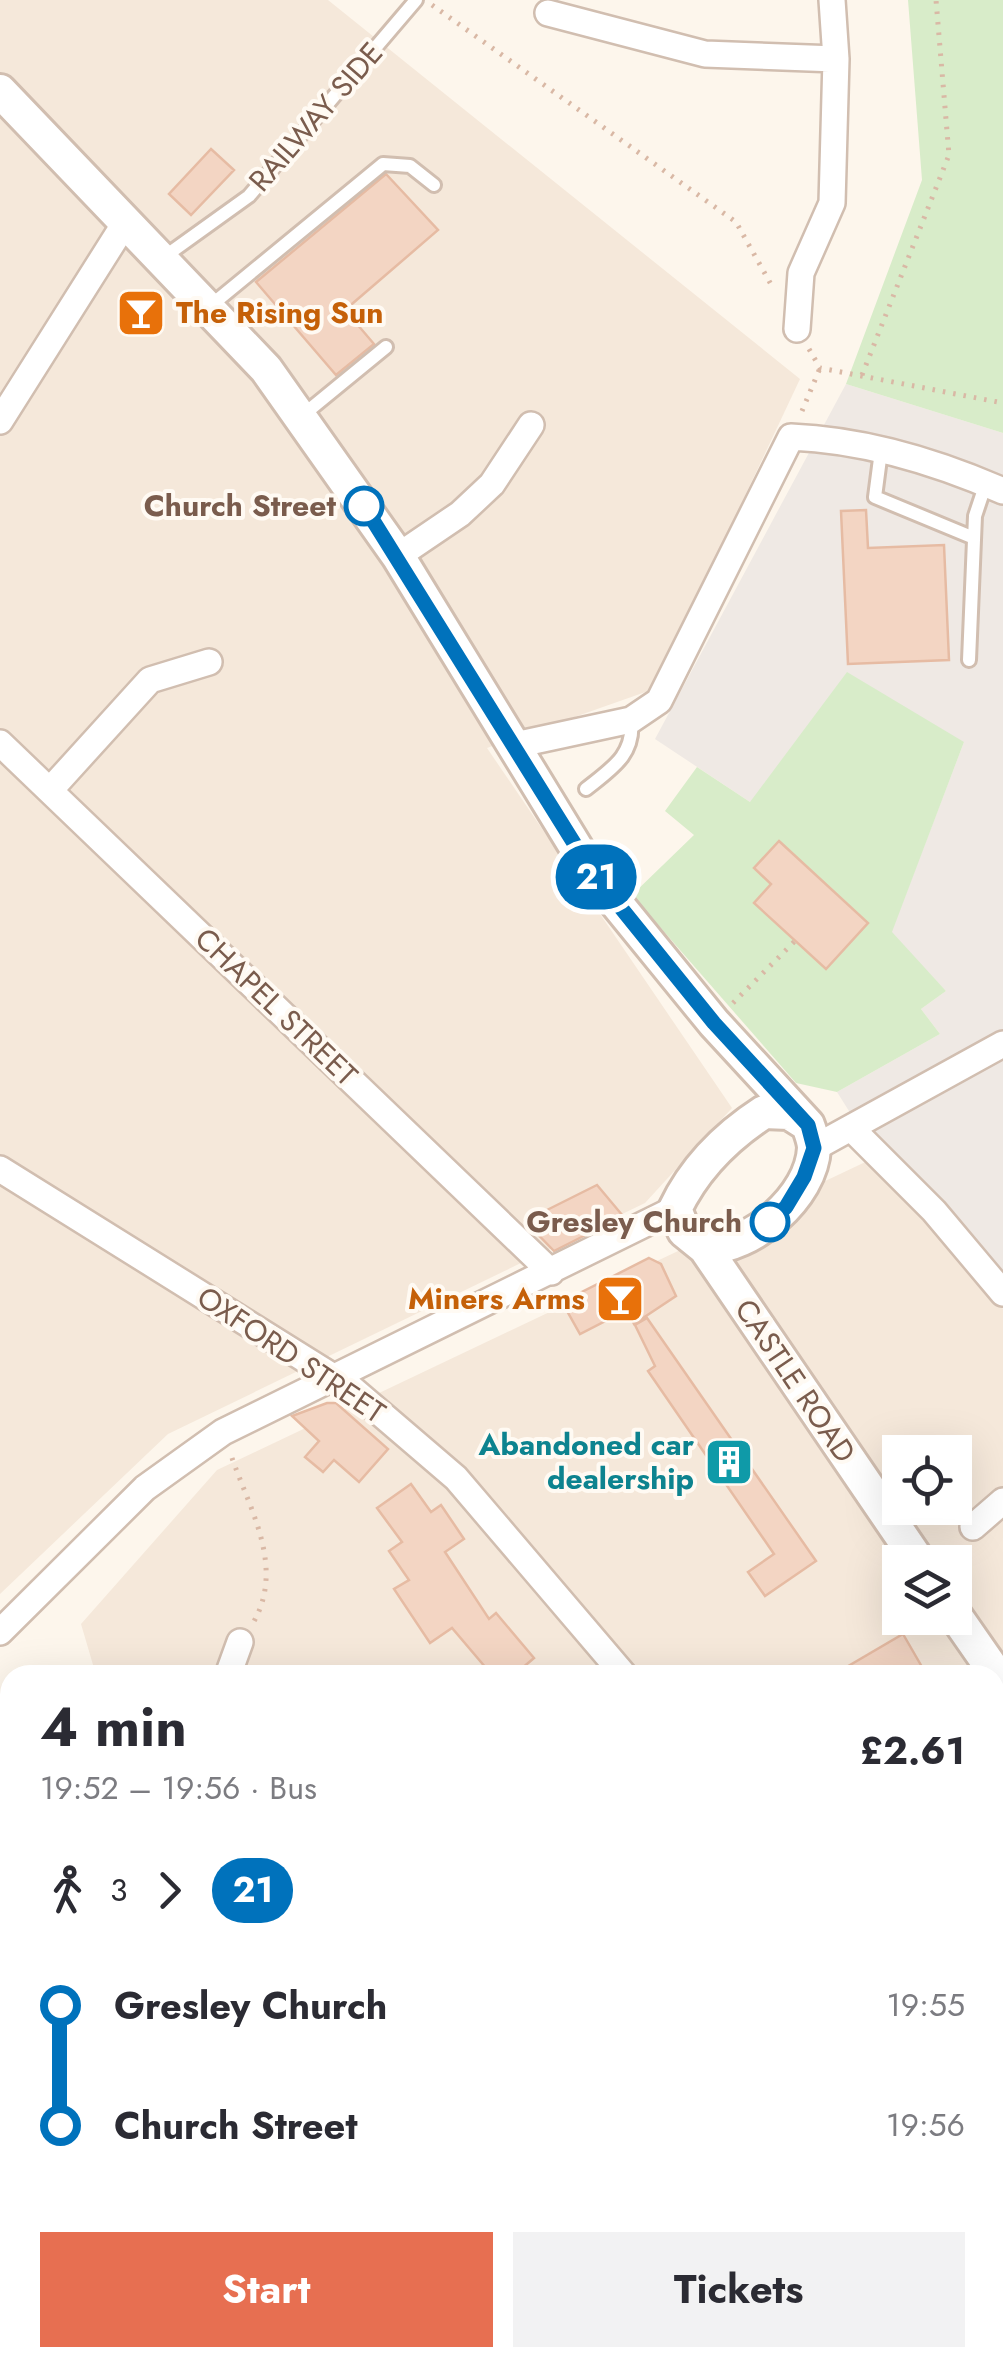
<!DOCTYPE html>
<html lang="en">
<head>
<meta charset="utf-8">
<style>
	:root { --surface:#fff; --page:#f2f2f3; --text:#2b2b33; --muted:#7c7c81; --accent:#e76f51 }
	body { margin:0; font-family:Jost,sans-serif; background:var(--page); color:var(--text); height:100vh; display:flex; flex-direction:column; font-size:38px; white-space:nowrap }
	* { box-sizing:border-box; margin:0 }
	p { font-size:32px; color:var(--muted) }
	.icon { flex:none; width:55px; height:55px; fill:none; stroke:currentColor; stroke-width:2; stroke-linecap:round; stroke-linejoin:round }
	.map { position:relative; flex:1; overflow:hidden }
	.drawer { position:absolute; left:0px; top:1665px; width:1005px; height:702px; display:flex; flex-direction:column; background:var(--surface); border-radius:30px 30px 0 0; box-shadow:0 10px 40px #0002 }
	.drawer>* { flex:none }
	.badge { padding:0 20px; border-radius:32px; font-size:35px; line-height:65px }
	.buttons { position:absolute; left:882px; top:1435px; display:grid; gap:20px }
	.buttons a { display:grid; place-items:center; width:90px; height:90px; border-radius:0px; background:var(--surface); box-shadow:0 10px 40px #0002; font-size:50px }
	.map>.badge { position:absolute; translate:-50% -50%; box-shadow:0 0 0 5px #fff }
	.legs { display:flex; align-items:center; gap:15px; height:110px; padding:0 40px; font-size:32px }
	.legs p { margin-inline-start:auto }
	.summary { display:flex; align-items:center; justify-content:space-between; height:170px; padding:0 40px }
	h1 { font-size:55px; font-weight:700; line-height:75px }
	.primary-button { display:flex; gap:20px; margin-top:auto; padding:20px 40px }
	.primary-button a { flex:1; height:115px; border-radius:0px; background:var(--accent); color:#fff; font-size:40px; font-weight:700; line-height:115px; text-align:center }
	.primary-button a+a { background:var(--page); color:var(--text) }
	ul { padding:0 40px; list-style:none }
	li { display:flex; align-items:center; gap:35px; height:120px; font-size:38px }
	li i { display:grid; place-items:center; width:15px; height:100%; margin:0 12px; background:currentColor }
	li i::after { content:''; width:25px; height:25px; margin:-12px; border:8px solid; border-radius:50%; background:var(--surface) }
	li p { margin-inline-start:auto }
	li:first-child i { background:linear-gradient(#0000 50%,currentColor 0) }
	li:last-child i { background:linear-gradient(currentColor 50%,#0000 0) }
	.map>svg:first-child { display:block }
</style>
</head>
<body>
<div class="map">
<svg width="1003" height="2366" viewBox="0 0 1003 2366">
	<rect width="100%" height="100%" fill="#fdf6ec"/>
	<!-- residential -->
	<path fill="#f5e8da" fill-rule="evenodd" d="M0,0h328l472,379 -146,310 -167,59 245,360 -87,95 -477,231 -168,160z
		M878,1156l125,153v1057h-647l-5,-8h644v-683h-899l-15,-51 136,-154zM900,1452h55v56h-55zM900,1562h55v56h-55z"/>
	<!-- industrial -->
	<path fill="#efe9e4" d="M846,384l157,49v876l-125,-152 -41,-65 103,-58 -19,-25 25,-18 -55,-58 73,-191 -214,60 -95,-63z"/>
	<!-- green -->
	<path fill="#d8ecc9" d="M908,0h95v433l-157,-49 76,-204z
		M847,672l117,70 -72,190 54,59 -25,18 19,25 -103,58 -41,-9 -164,-188 62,-60 -29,-24 32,-44 53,35z"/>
	<!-- building -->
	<path fill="#f3d5c3" stroke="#e6bba3" stroke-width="2.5" d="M211,149l23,21 -43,45 -22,-21z
		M386,174l52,56 -93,80 29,34 -38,31 -80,-93z
		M866,510l2,38 76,-3 5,115 -101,4 -7,-153z
		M779,841l89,82 -42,46 -72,-66 17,-19 -17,-16z
		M597,1185l26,31 -69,35 -29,-30z
		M649,1258l12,6 15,32 -42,28 -7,-14 -47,24 -18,-32z
		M647,1318l169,243 -51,35 -17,-24 26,-18 -126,-183 7,-5 -20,-41z
		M327,1403h9l52,46 -29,33 -25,-22 -11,12 -18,-15 14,-16 -27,-25z
		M411,1484l20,28 10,-7 23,34 -19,13 44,67 7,-6 38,45 -20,17h-22l-40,-47 -22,15 -36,-54 15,-9 -20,-29 13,-9 -25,-34z
		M903,1634l19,33 -14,8h-75z"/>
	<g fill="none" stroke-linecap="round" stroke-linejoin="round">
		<!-- service casing -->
		<g stroke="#d1beb0" stroke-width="18">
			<path id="service" d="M164,257l85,-61 167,-196
				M209,307l174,-143 27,2 24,19
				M303,415l83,-68
				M881,451l-6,46 99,41
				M969,660l6,-144 11,-33
				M586,789c25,-20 49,-34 45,-69"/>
		</g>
		<!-- minor casing -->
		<g stroke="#d1beb0" stroke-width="30">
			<path id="minor" d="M548,13l157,41 131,5
				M797,329l4,-56 31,-70 4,-144 -4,-59
				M0,421l125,-198
				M398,556l62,-42 32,-30 39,-59
				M0,743l551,529
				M515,745l116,-25 28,-19 132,-264c72,3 146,25 212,54
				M51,789l99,-109 59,-18
				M853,1130l81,81 69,82
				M814,1148l189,-104
				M0,1169l351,219 105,90 168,197
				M973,1527l30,-26
				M0,1632l145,-144 78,-56 452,-223
				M228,1675l12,-33
				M995,2003l8,13
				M995,2257l8,-5
				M589,2358l5,8
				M816,2366l14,-8"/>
		</g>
		<!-- tertiary casing -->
		<g stroke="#d1beb0" stroke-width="38">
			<path id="tertiary" d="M0,91l266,278 132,187 193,316 123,151 94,102
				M705,1248c46,0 107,-51 109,-100 0,-7 -4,-17 -6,-23l-19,-12 -25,-1c-37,24 -70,57 -89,97l9,22 21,17 214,314
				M955,1615l48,69"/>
		</g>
		<!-- path -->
		<path stroke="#d9b8a5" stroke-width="5" stroke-dasharray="2.5 8" stroke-linecap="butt" d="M432,5l304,217 37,66
			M809,349l11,19 183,35
			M862,375l87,-220 -13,-155
			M802,411l18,-43
			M733,1003l62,-62
			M232,1458c19,54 53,110 21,165
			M0,1700l10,12
			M0,1939l10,7
			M0,2073l10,9
			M0,2317l10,4
			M106,2358l22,8
			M136,2358l5,8"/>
		<!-- service -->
		<use href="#service" stroke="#fff" stroke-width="12"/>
		<!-- minor -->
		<use href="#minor" stroke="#fff" stroke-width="25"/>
		<!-- tertiary -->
		<use href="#tertiary" stroke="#fff" stroke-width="32"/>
	</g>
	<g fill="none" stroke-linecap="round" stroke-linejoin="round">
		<!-- line-1 casing -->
		<g stroke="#fff" stroke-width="22">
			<path id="line-1" d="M364,506l228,366 122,151 94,102 6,23 -10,29 -18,30 -16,15"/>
		</g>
		<!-- line-1 -->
		<use href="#line-1" stroke="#0072bc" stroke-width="15"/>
	</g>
	<!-- icons -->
	<defs>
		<g id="bar-square" transform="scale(2.5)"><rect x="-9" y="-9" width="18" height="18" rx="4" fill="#e8710a" stroke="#fffaf3"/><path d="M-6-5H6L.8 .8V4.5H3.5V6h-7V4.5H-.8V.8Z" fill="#fff"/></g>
		<g id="building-square" transform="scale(2.5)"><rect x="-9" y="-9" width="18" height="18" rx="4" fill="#0f9aa8" stroke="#fffaf3"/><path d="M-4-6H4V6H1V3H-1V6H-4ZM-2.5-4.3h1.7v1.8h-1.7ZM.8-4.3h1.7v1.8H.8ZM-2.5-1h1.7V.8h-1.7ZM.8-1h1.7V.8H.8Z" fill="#fff"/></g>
	</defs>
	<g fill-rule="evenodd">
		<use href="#bar-square" x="141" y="313"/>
		<use href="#bar-square" x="620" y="1299"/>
		<use href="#building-square" x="729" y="1462"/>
	</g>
	<!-- markers -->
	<g fill="#fff" stroke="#0072bc" stroke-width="5">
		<circle cx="364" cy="506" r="18"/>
		<circle cx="770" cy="1222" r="18"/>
	</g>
	<g text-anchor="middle" stroke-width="8" stroke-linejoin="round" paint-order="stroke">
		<!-- street labels -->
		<g font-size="30" fill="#7a5c4d" stroke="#fffaf3">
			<text transform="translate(316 117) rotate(-49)" y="10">RAILWAY SIDE</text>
			<text transform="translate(276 1007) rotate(44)" y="10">CHAPEL STREET</text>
			<text transform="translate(291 1355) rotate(34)" y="10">OXFORD STREET</text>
			<text transform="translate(795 1381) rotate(56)" y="10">CASTLE ROAD</text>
		</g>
		<!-- food labels -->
		<g font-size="30" font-weight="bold" fill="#c56008" stroke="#fffaf3" text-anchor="start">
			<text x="176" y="323">The Rising Sun</text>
			<text x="585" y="1309" text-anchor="end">Miners Arms</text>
		</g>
		<!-- stop labels -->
		<g font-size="30" font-weight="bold" fill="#7a5c4d" stroke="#fffaf3" text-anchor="end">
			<text x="336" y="516">Church Street</text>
			<text x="742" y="1232">Gresley Church</text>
		</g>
		<!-- culture labels -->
		<g font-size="30" font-weight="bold" fill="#0d838f" stroke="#fffaf3" text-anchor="end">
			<text x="694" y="1455">Abandoned car<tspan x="694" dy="34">dealership</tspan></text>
		</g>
	</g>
</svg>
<div class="buttons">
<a><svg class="icon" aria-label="locate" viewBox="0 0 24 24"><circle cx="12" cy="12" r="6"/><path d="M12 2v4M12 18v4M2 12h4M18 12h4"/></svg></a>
<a><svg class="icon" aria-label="layers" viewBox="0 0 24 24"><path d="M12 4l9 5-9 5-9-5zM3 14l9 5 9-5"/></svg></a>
</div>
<b class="badge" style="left:596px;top:877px;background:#0072bc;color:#fff">21</b>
<section class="drawer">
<div class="summary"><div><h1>4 min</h1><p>19:52 – 19:56 · Bus</p></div><b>£2.61</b></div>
<div class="legs"><svg class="icon" aria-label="walk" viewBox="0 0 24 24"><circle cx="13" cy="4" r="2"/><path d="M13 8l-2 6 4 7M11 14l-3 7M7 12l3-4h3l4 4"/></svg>3<svg class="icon" aria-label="forward" viewBox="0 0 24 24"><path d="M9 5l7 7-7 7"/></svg><b class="badge" style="background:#0072bc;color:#fff">21</b></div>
<ul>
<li><i style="color:#0072bc"></i><b>Gresley Church</b><p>19:55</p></li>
<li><i style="color:#0072bc"></i><b>Church Street</b><p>19:56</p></li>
</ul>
<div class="primary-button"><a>Start</a><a>Tickets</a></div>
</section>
</div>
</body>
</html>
